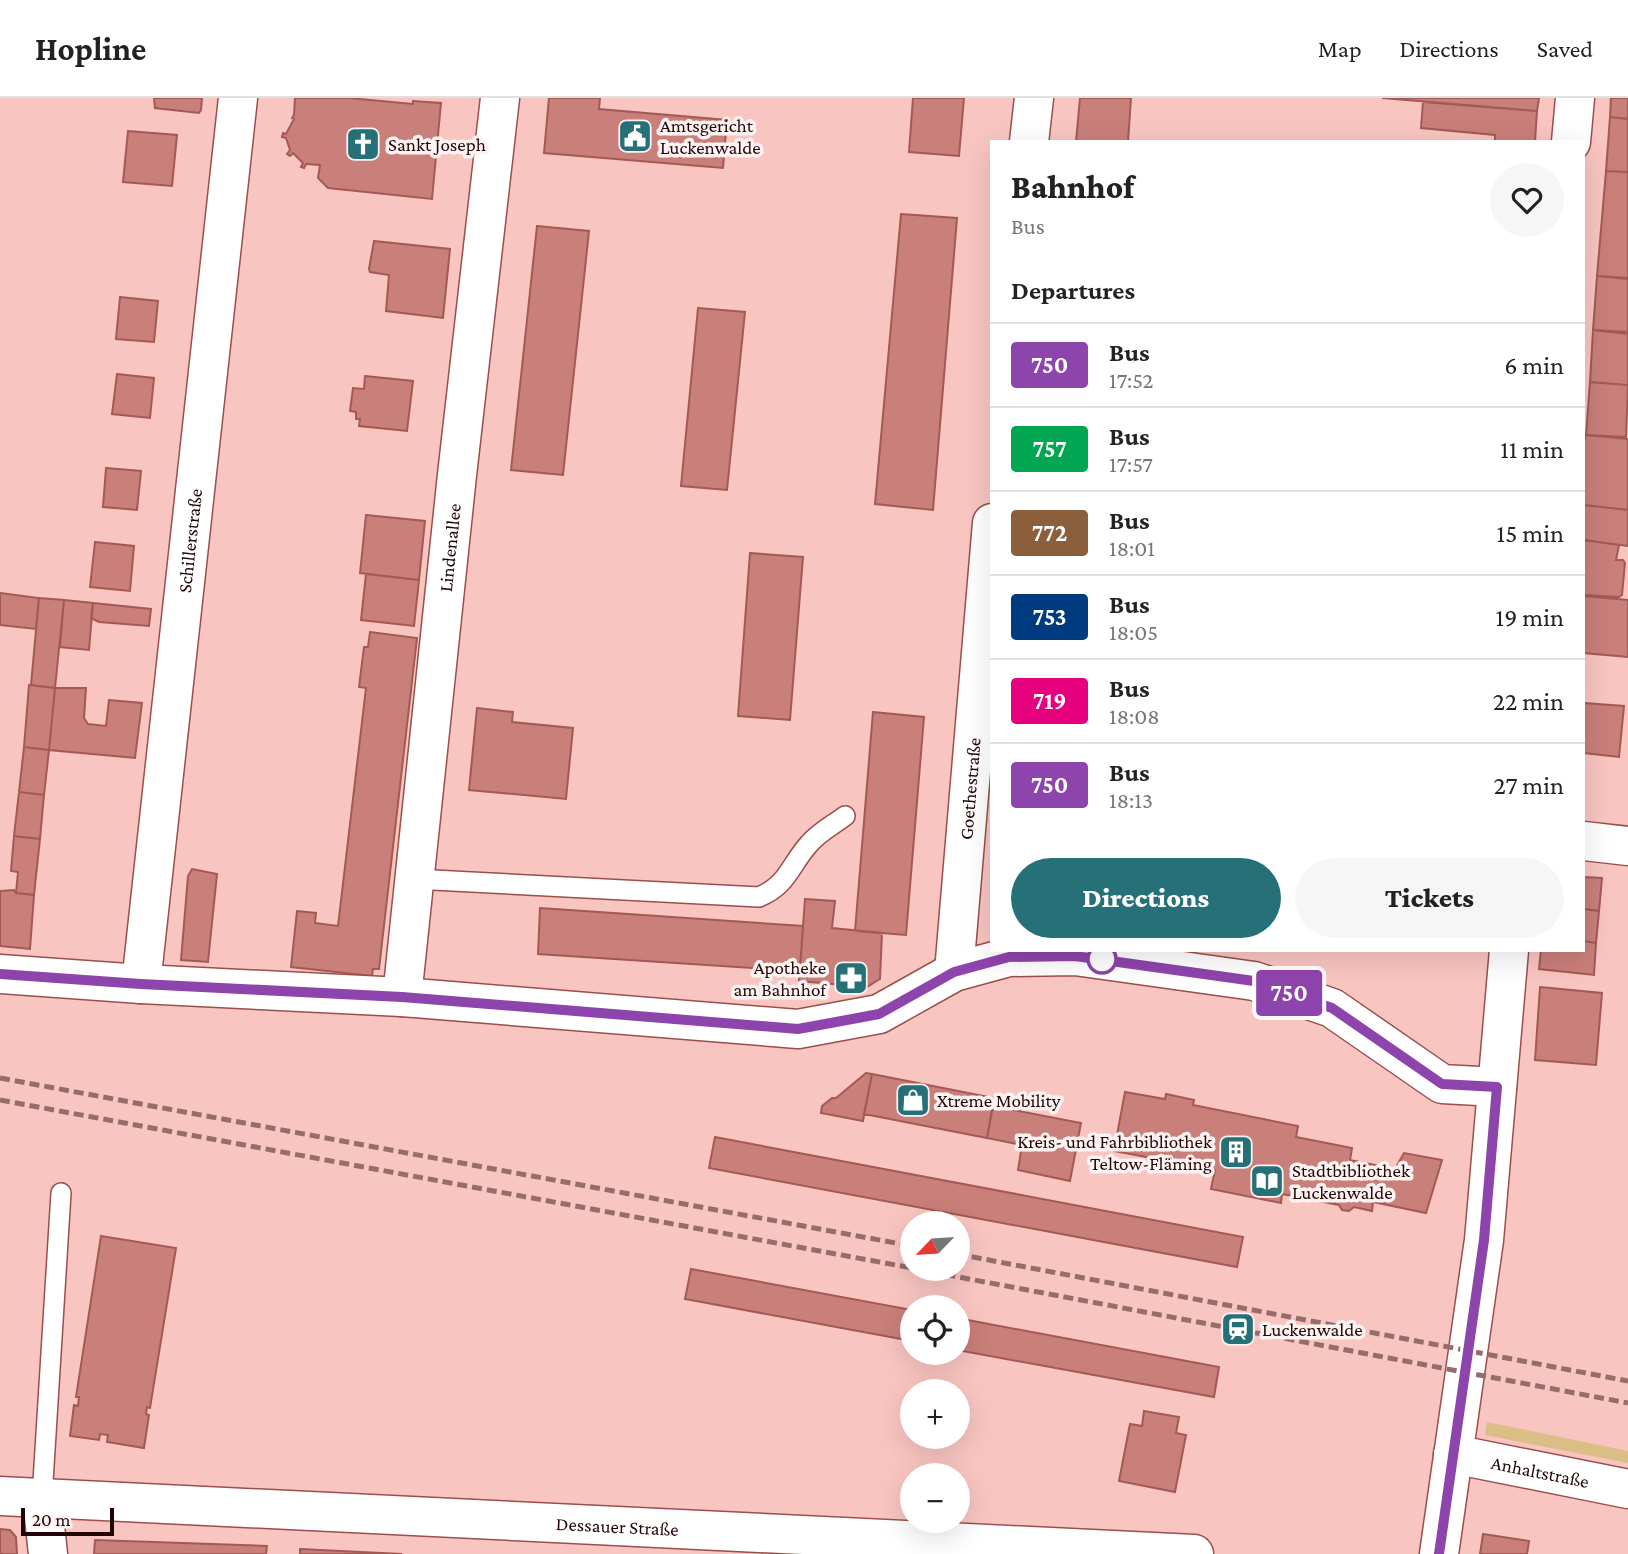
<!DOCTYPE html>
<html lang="en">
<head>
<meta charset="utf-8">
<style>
	:root { --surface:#fff; --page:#f6f6f6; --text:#222; --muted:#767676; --line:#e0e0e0; --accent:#267077 }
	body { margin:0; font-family:"Crimson Pro",serif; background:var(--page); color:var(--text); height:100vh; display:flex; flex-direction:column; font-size:26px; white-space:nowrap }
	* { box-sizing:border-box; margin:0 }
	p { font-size:23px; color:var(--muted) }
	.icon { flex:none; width:38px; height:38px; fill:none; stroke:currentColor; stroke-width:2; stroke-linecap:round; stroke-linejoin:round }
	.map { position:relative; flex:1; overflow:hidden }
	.side { position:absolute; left:990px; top:42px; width:595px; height:812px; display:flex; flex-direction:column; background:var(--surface); border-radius:0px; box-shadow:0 7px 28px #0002 }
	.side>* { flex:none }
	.badge { padding:0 14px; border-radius:5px; font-size:24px; line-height:46px }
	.needle { width:46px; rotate:245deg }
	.tools { position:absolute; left:900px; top:1113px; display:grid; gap:14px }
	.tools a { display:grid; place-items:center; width:70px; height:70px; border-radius:50%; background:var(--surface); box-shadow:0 7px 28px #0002; font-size:35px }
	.scale { position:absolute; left:21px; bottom:18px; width:93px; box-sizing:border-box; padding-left:7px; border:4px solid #220605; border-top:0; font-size:19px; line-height:24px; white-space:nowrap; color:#220605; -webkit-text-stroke:5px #fcf2f2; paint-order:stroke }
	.map>.badge { position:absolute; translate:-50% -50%; box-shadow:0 0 0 4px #fff }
	h2 { padding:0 21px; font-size:26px; line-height:63px }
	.round { display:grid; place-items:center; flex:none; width:74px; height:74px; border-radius:37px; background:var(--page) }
	.overview { display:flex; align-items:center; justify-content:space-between; height:119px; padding:0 21px }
	h1 { font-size:33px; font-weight:800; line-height:52px }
	.cta { display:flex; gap:14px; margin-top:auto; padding:14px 21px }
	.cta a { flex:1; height:80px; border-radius:42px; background:var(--accent); color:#fff; font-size:28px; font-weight:800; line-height:80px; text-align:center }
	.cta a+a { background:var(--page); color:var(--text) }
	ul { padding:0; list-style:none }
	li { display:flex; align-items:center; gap:21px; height:84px; padding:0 21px; border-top:2px solid var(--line) }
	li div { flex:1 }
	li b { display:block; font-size:26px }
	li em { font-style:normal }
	li .badge { min-width:77px; font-weight:700; text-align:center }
	header { display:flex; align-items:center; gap:42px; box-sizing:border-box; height:98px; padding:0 35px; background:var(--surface); border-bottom:2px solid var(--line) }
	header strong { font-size:33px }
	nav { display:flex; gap:38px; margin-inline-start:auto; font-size:24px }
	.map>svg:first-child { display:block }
</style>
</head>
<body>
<header>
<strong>Hopline</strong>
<nav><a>Map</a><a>Directions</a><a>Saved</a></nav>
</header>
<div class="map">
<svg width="1628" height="1456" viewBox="0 0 1628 1456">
	<rect width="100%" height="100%" fill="#f9c5c1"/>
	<!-- green -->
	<path fill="#dabe85" d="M1487,1324l141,29v12l-143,-28z"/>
	<!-- building -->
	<path fill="#c97f7a" stroke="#a45954" stroke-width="2" d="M154,0h48l-1,12 -2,3 -44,-5z
		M295,0h54l64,6v-3l28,2 -9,96 -104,-11 -10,-10 2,-13 -14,-1 -2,4 -3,-1 2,-4 -10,-10 -3,3 -3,-2 3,-4 -4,-12 -4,-1 1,-4 3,1 8,-15 -2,-1 2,-3z
		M549,0h51l-1,11 128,11 -4,48 -179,-15z
		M913,0h51l-5,58 -50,-4z
		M1080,0h51l-3,44h-52z
		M1382,0h157l-2,13z
		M1611,0h17v21l-18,-2z
		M1423,4l114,9 -2,31h-40v-7l-74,-7z
		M1610,19l18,2v53l-22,-1z
		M128,33l49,4 -5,51 -49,-4z
		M1606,73l22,1v106l-31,-2z
		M901,116l56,4 -24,292 -58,-6z
		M537,128l52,5 -26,244 -52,-5z
		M374,143l76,8 -7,69 -57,-7 3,-36 -19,-3 -1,-3z
		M1597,178l31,3v53l-35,-2z
		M120,199l38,4 -4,41 -38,-3z
		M698,210l47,4 -18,178 -46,-4z
		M1593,232l35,4v51l-38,-3z
		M117,276l37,4 -4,40 -38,-4z
		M365,278l48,5 -6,50 -48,-5 1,-7h-4v-7l-6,-1 3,-23 11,1z
		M1590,284l38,3 -2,52 -40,-2z
		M1586,337l42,4v71l-44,-5v-65z
		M106,370l35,3 -4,39 -34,-3z
		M1584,407l44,5v36l-44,-6z
		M366,417l59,6 -6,59 -59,-7z
		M1584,442l35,5 -3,15h7l2,3 -3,32 -3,2 -35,-2z
		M95,444l39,4 -4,45 -40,-4z
		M750,455l53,4 -13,163 -52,-4z
		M366,476l53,6 -5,46 -53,-6z
		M0,495l39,5 -3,31 -36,-4z
		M1584,498l44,4v57l-44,-4z
		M39,500l25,2 -9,88 -24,-3z
		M64,502l29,3 -4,47 -29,-3z
		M93,505l58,6 -2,17 -50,-4 -8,-4z
		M370,534l47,6 -38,331h-6l-1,7 -81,-9 6,-56 19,2 -1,10 23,3 28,-238 -7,-1 5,-40h4z
		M29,587l26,3 -6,62 -25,-3z
		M55,590h31l-2,30 4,6 18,2 3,-26 33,3 -7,55 -86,-8z
		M1584,605l40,3 -5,51 -35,-4z
		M477,610l36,4 -1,10 61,6 -7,71 -97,-9z
		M873,614l51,5 -18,218 -51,-4z
		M24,649l25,3 -5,45 -25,-3z
		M19,694l25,3 -4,44 -26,-3z
		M14,738l26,3 -6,56 -18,-2 2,-21 -7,-1z
		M192,771l25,5 -9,88 -27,-2 7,-84z
		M1584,779l18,1 -3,33 -15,-2z
		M14,792l2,3 18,2 -4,54 -30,-3v-55z
		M805,801l30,2 -3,27 50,5 -2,46 -13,8 -68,-6z
		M540,810l263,18 -3,45 -262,-17z
		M1584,811l15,2 -3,32 -12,-2z
		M1584,843l12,2 -2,32 -55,-6 2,-19h43z
		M1540,889l62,6 -6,72 -61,-5z
		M866,975l6,1 -9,47 -42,-8 1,-7 10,-8h4z
		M872,976l122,24 -7,40 -123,-24z
		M1125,994l40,7 1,-5 28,6 -1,5 105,21 -2,11 56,11 -2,12 45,9 9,-16 38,7 -16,53 -53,-11 -1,9 -18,-4 -5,4 -7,-1 -3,-5 -57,-11 -1,9 -70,-14 4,-19 -101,-19z
		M993,1008l88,17 -11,58 -52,-11 4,-25 -35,-7z
		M715,1039l528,100 -6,30 -528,-99z
		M101,1138l75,12 -26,160 -3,-1 -1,7 3,1 -5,33 -37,-6 1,-7 -8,-1 -1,6 -29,-4 4,-31 4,1 1,-9h-3z
		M691,1171l221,41v31l-227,-42z
		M957,1220l262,49 -5,30 -257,-47z
		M1144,1313l35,6 -3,16 10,2 -11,57 -56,-11 11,-57 12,2z
		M0,1431l10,1 6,7 1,17h-17z
		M1483,1436l46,7 -2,13h-47z
		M95,1442l172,6 -1,8h-172z
		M300,1451l102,5h-102z"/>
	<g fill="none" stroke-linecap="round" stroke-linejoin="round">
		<!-- service casing -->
		<g stroke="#9a4f4b" stroke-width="22">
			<path id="service" d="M414,781l345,18c29,-12 31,-32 50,-53 9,-11 24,-19 36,-28
				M42,1400l19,-305"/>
		</g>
		<!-- minor casing -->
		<g stroke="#9a4f4b" stroke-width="41">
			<g id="minor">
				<path d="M1029,44l5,-44"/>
				<path d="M1571,44l4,-44"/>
				<path d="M1584,743l44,5"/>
				<path id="s1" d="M954,874l38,-449"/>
				<path d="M0,876l141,10 261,13 396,32 81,-15 75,-42 55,-15 66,-1 179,25 78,27 110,76 55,3"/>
				<path id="s2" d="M141,886l97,-886"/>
				<path id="s3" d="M402,899l55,-522 43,-377"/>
				<path id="s4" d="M1453,1356l175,35"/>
				<path id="s5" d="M0,1398l1194,58"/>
				<path d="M42,1400l6,56"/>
				<path d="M1439,1456l45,-314 25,-290"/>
			</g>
		</g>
		<!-- service -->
		<use href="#service" stroke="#fff" stroke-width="19"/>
		<!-- minor -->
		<use href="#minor" stroke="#fff" stroke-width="38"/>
		<!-- rail -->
		<path stroke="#966d6b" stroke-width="5" stroke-dasharray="10 5" stroke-linecap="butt" d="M0,980l912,168
			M0,1002l912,168
			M957,1156l671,127
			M916,1171l712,134"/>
	</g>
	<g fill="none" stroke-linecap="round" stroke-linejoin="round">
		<!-- line casing -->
		<g stroke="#fff" stroke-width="16">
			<path id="line" d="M0,876l141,10 261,13 396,32 81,-15 75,-42 55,-15 66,-1 179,25 78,27 110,76 55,3 -13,153 -45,314"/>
		</g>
		<!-- line -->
		<use href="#line" stroke="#8e44ad" stroke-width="10"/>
	</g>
	<!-- icons -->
	<defs>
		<g id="civic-square" transform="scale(1.75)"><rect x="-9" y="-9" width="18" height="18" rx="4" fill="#267077" stroke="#fcf2f2"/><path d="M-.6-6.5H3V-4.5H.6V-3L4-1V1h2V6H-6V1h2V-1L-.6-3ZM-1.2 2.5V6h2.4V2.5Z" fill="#fff"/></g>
		<g id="church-square" transform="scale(1.75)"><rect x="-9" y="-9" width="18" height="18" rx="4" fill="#267077" stroke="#fcf2f2"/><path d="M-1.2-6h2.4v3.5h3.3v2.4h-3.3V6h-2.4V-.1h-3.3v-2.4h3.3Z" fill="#fff"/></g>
		<g id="pharmacy-square" transform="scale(1.75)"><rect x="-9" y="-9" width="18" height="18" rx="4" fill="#267077" stroke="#fcf2f2"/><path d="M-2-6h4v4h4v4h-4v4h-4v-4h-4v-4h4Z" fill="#fff"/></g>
		<g id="shop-square" transform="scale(1.75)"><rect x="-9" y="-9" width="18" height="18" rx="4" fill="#267077" stroke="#fcf2f2"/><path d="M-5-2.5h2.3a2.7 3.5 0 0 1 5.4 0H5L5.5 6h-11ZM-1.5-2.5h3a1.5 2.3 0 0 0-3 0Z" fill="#fff"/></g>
		<g id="building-square" transform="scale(1.75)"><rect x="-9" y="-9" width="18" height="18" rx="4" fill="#267077" stroke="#fcf2f2"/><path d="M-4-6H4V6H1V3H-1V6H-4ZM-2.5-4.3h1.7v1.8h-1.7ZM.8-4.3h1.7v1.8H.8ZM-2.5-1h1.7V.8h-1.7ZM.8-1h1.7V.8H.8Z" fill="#fff"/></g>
		<g id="library-square" transform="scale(1.75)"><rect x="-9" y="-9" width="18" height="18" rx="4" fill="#267077" stroke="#fcf2f2"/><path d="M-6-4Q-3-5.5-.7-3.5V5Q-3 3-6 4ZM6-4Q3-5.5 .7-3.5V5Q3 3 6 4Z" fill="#fff"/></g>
		<g id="station-square" transform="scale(1.75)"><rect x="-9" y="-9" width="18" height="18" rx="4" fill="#267077" stroke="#fcf2f2"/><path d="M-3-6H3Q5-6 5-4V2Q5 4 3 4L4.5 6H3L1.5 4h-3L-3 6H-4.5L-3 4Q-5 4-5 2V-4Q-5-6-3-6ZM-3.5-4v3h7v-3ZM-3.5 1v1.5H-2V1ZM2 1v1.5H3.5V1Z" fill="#fff"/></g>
	</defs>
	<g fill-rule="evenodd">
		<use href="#civic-square" x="635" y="38"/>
		<use href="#church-square" x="363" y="46"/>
		<use href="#pharmacy-square" x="851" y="880"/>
		<use href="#shop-square" x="913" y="1002"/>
		<use href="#building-square" x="1236" y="1054"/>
		<use href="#library-square" x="1267" y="1083"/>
		<use href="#station-square" x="1238" y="1231"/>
	</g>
	<!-- markers -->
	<circle fill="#fff" stroke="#8e44ad" stroke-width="3.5" cx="1102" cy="861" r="14"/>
	<g text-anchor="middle" stroke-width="7" stroke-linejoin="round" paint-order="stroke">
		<!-- poi labels -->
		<g font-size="19" fill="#220605" stroke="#fcf2f2" text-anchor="start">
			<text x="660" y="34">Amtsgericht<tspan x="660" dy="22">Luckenwalde</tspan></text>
			<text x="388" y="53">Sankt Joseph</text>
			<text x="826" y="876" text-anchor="end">Apotheke<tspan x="826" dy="22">am Bahnhof</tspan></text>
			<text x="937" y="1009">Xtreme Mobility</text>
			<text x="1212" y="1050" text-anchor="end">Kreis- und Fahrbibliothek<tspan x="1212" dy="22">Teltow-Fläming</tspan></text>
			<text x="1292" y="1079">Stadtbibliothek<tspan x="1292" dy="22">Luckenwalde</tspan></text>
			<text x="1262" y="1238">Luckenwalde</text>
		</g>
		<!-- street labels -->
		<g font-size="19" fill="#220605" stroke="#fcf2f2">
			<text dy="7" stroke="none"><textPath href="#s2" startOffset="446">Schillerstraße</textPath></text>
			<text dy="7" stroke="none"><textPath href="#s3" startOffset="452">Lindenallee</textPath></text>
			<text dy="7" stroke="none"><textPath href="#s1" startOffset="184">Goethestraße</textPath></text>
			<text dy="7" stroke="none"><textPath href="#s4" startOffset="89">Anhaltstraße</textPath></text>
			<text dy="7" stroke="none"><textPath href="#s5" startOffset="618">Dessauer Straße</textPath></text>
		</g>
	</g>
</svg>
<div class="tools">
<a><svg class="needle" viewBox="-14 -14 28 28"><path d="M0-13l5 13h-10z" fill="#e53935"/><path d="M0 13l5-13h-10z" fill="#767676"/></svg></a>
<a><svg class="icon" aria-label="locate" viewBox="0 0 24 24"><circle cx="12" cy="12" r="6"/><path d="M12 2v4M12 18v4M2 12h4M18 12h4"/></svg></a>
<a>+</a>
<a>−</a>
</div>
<div class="scale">20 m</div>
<b class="badge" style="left:1289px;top:895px;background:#8e44ad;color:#fff">750</b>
<section class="side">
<div class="overview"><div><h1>Bahnhof</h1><p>Bus</p></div><a class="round"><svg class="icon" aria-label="heart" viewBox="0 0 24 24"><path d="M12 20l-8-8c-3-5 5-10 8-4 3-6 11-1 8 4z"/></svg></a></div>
<h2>Departures</h2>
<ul>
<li><span class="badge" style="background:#8e44ad;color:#fff">750</span><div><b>Bus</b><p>17:52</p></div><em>6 min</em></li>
<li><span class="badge" style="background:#00a651;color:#fff">757</span><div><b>Bus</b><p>17:57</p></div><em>11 min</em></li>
<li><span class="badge" style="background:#8b5e3c;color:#fff">772</span><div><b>Bus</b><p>18:01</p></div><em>15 min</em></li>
<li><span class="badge" style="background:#003b80;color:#fff">753</span><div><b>Bus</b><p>18:05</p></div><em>19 min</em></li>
<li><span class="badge" style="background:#e6007e;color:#fff">719</span><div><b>Bus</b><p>18:08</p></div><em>22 min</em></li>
<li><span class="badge" style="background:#8e44ad;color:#fff">750</span><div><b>Bus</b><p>18:13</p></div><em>27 min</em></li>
</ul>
<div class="cta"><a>Directions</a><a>Tickets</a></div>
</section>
</div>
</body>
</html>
